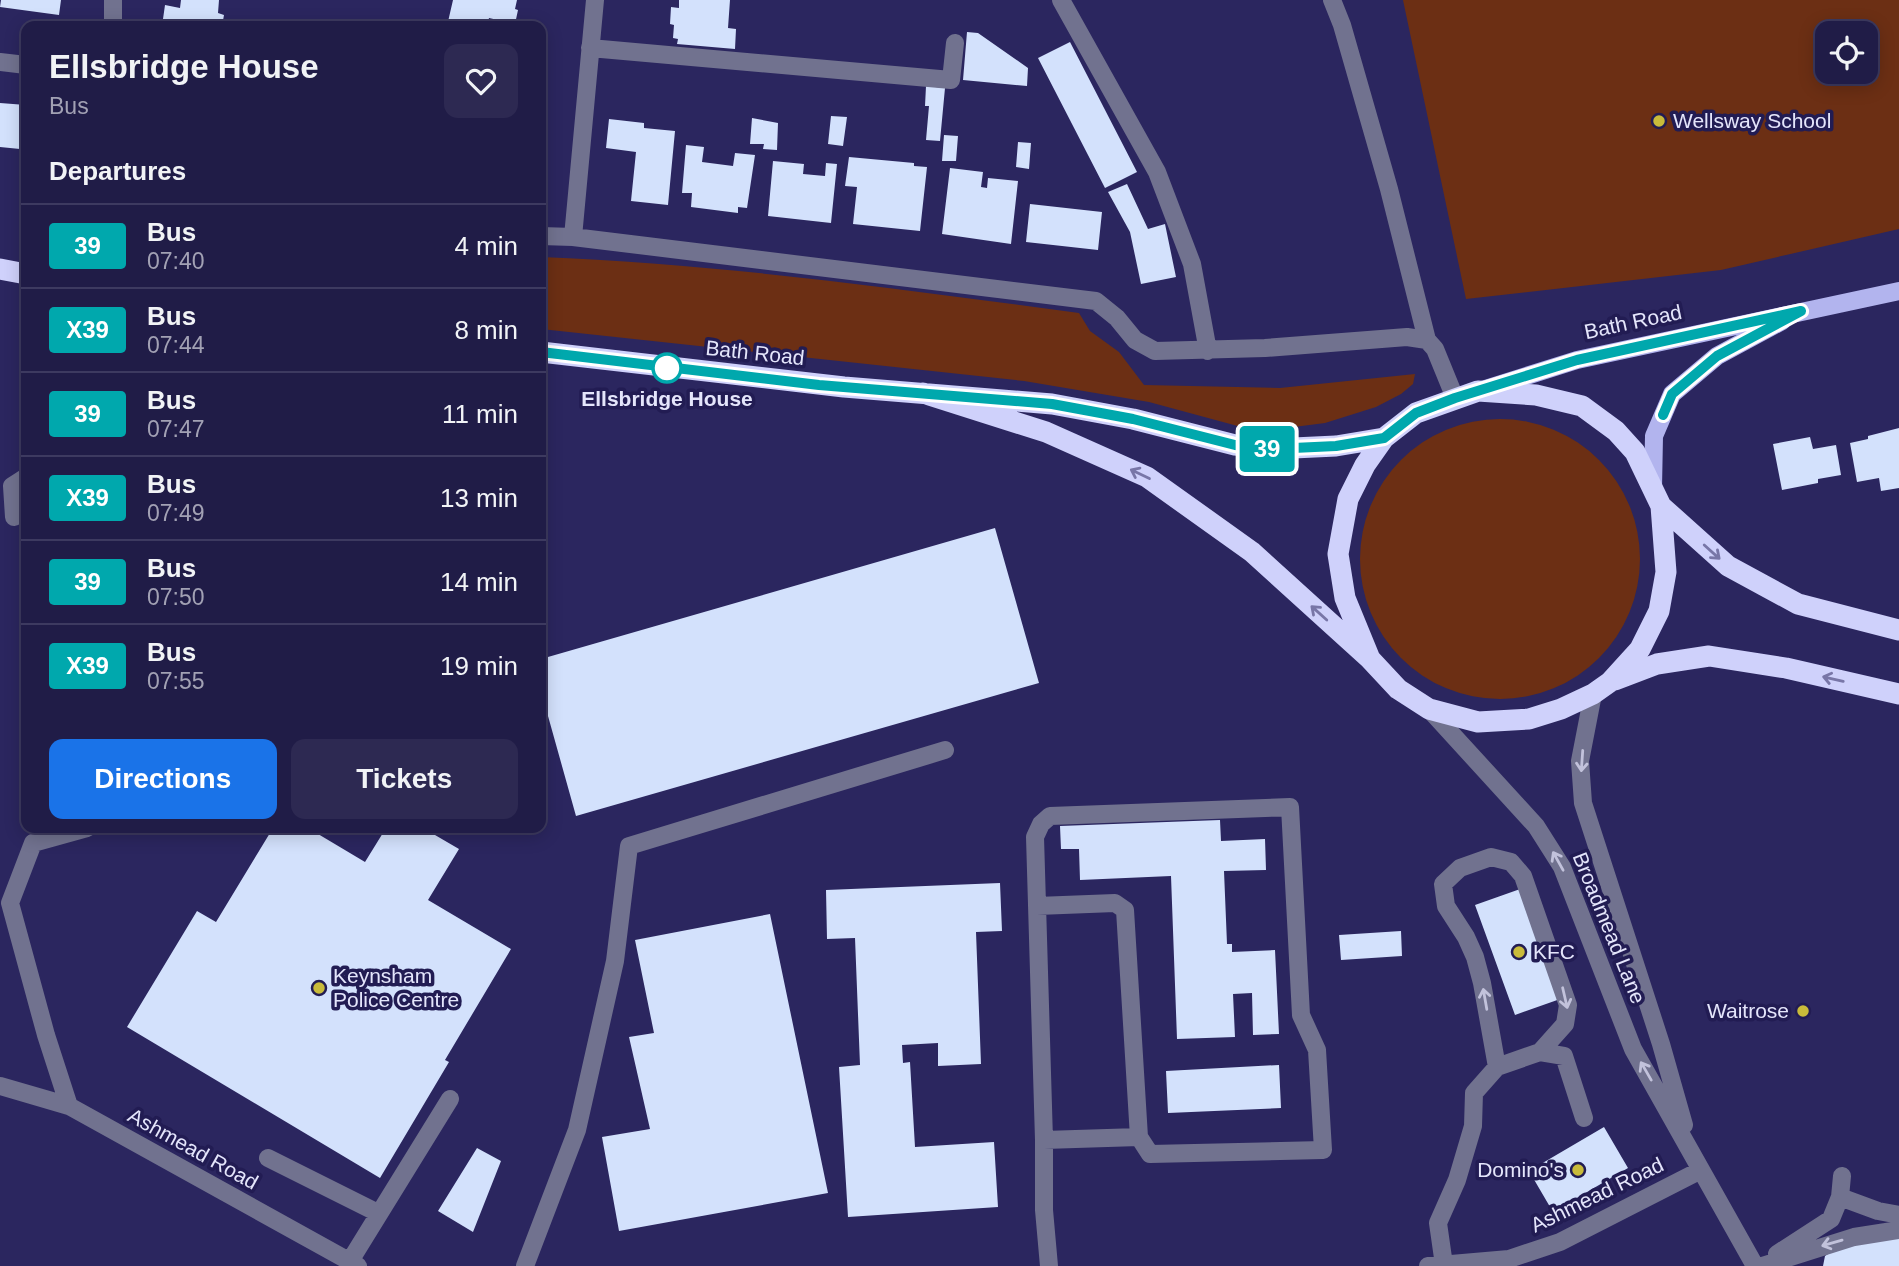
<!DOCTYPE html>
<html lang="en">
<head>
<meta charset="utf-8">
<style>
	:root { --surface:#201c47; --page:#2d2952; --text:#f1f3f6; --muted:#a2a1b4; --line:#3d3a60; --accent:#1a73e8 }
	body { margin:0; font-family:Helvetica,sans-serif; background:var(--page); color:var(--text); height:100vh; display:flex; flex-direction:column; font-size:26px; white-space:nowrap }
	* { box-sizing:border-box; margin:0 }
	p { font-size:23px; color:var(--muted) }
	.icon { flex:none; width:38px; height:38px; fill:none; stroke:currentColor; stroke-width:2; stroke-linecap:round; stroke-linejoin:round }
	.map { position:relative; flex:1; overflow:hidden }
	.drawer { position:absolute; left:21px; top:21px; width:525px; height:812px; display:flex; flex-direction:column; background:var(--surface); border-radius:14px; box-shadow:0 4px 18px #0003,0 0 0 2px var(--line) }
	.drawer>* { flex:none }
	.badge { padding:0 14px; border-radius:5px; font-size:24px; line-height:46px }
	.tools { position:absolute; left:1815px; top:21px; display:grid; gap:14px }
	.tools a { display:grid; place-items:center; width:63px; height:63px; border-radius:14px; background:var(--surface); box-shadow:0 4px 18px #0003,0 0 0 2px var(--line); font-size:35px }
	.map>.badge { position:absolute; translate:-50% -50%; box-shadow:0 0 0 4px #fff }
	h2 { padding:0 28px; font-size:26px; line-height:63px }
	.round { display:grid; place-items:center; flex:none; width:74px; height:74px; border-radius:14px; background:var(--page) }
	.headline { display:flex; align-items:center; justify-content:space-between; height:119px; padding:0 28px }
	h1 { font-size:33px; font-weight:700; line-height:52px }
	.button { display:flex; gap:14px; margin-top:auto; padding:14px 28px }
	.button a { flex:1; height:80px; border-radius:14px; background:var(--accent); color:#fff; font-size:28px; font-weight:700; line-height:80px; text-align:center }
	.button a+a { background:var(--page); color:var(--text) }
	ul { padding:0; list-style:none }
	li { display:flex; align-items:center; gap:21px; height:84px; padding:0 28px; border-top:2px solid var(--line) }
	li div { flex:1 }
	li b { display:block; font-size:26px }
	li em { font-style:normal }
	li .badge { min-width:77px; font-weight:700; text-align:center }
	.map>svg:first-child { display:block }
</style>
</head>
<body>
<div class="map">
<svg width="1899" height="1266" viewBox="0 0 1899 1266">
	<rect width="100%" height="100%" fill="#2b265f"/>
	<!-- green -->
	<path fill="#6c2f14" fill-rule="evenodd" d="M1403,0h496v229l-178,41 -255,29zM1827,33h39v39h-39z
		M541,257c180,7 359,32 538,56l11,18 29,21 25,33 136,3 135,-14 -2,10 -12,10 -25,13 -51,16 -39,5h-41l-96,-26 -125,-21 -483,-52z
		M1360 559a140 140 0 1 1 280 0a140 140 0 1 1-280 0Z"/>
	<!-- building -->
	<path fill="#d3e1fc" d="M1,0h60l-2,15 -59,-8z
		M181,0h38l-1,13 6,2 -2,11h-60l3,-21 15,3z
		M453,0h64l-2,9 3,1 -3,14 -26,-6 -2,8h-40z
		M679,0h51l-2,28 8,1 -1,20 -58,-5 1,-5 -5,-1 1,-13 -4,-1 1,-17 8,1z
		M45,20l35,3v3h-36z
		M967,32l11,1 50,35 -1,18 -64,-6z
		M1070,42l67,130 -32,16 -67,-130z
		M926,86l19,2 -5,53 -14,-1 3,-34h-4z
		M0,103l26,2v57l-7,-1 1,-12 -20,-2z
		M831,116l16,1 -4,29 -15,-2z
		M752,118l26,5 -1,27 -14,-1 1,-5h-14z
		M609,119l35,4v5l31,3 -7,74 -37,-4 5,-49 -30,-4z
		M944,135l14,1 -2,25h-14z
		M1018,142l13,1 -2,26 -13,-2z
		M686,145l18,2 -2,15 31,4 2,-13 20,2 -8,53 -9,-1v6l-47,-6 1,-14h-10z
		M849,157l65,6v3l13,1 -7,64 -67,-7 4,-37 -12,-1z
		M773,161l31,3 -1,10 22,2 1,-13 11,1 -6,59 -63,-7z
		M950,168l33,4 -2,15 6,1 1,-10 30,3 -7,63 -69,-10z
		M1127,184l21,45 17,-5 11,53 -35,7 -11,-52 -22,-40z
		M1030,204l72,8 -4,38 -72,-8z
		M1899,428v60l-18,3 -2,-13 -22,4 -7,-39 18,-4v-3z
		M1810,437l3,12 23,-4 5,30 -23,4v4l-36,7 -9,-46z
		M995,528l44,155 -463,133 -35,-125v-32z
		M1220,820l1,21 44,-2 1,31 -42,1 3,73h5v8l43,-2 4,84 -26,1 -1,-42 -19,1 2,43 -58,2 -6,-163 -91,4 -1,-31h-18l-1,-23z
		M273,828h35l57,34 21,-34h37l36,21 -31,51 83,49 -66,111 4,2 -69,116 -253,-151 70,-116 19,11z
		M1000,883l2,48 -26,1 5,132 -43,2v-23l-36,2 1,18 7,-1 5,85 79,-5 4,65 -150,10 -9,-150 21,-2 -5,-127 -28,1 -1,-49z
		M1523,888l40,110 -48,17 -40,-110z
		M770,914l58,279 -209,38 -17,-94 48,-8 -21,-92 25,-4 -19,-93z
		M1401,931l1,25 -61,4 -2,-25z
		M1279,1065l2,43 -113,5 -2,-42z
		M1604,1127l24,41 -75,44 -24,-41z
		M477,1148l24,13 -28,71 -35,-21z
		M1899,1238v28h-76l2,-10 12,-8z"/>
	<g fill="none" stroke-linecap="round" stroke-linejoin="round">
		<!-- minor -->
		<path stroke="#71728f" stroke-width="18" d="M1061,0l96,172 35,92 16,87
			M1332,0l10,25 47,164 38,151
			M113,26v-26
			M590,48l361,32 4,-37
			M0,62l26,3
			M541,236l32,1 523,64 21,17 18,22 20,11 110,-3 142,-11 20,3 8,9 20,49
			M573,237l22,-237
			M14,517l-2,-31 14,-9
			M1593,694l-13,67 3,42 78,241 23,81
			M1429,709l107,117 26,41 71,182 122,217
			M1037,906l78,-3 10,7 14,227 -95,3
			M1497,1067l-15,-84 -7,-26 -9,-20 -20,-31 -3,-22 17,-16 31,-11 20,5 12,14 45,129 -3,19 -25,28
			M0,1086l69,20 289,160
			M69,1106l-23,-71 -36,-132 23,-60 54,-15
			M268,1158l110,55
			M1840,1197l38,14 21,4
			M1777,1254l54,-35 9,-22 2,-21
			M350,1261l100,-162
			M1444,1265l-6,-42 19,-43 16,-54 1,-33 23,-26 43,-15 24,4 20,62
			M525,1266l52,-136 38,-169 14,-115 316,-96
			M1049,1266l-5,-56v-70l-9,-303 6,-13 9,-8 240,-9 11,208 16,35 6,100 -173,4 -11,-17
			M1428,1266l81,-7 51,-17 141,-72
			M1762,1266l92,-29 45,-7"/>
		<!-- major -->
		<path stroke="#b2b4ee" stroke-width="18" d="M1482,390l95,-30 322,-69
			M1653,488l1,-52 18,-42 45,-38 65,-35"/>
		<!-- highway -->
		<path stroke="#cfd1fb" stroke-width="21" d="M0,269l26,5
			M541,352l303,35 208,17 81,15 102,26 37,4 64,-3 48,-8
			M923,393l123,39 101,45 105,75 118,107 28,30 31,20 49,13 51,-3 32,-10 32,-15 17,-12 30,-33 19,-38 7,-39 -5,-66 -26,-54 -19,-21 -34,-25 -46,-11 -58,-4 -62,22 -32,25 -19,27 -17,34 -10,55 7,44 25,61
			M1661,506l67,60 70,38 101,26
			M1615,680l42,-16 52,-8 77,12 113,26"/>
	</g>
	<!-- one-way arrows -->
	<defs><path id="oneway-shaft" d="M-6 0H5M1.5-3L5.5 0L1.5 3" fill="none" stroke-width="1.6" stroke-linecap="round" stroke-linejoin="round" transform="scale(1.75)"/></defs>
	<g stroke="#7876a7">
		<use href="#oneway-shaft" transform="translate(1140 474) rotate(-154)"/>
		<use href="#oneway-shaft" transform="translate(1712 552) rotate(42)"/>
		<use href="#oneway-shaft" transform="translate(1319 613) rotate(-138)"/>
		<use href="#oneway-shaft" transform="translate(1833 679) rotate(-167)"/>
	</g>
	<g stroke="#c2c2db">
		<use href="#oneway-shaft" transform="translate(1582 761) rotate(94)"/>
		<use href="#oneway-shaft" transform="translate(1558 861) rotate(-119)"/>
		<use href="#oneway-shaft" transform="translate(1565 998) rotate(77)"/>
		<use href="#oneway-shaft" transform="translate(1485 999) rotate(-100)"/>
		<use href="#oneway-shaft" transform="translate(1646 1071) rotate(-120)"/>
		<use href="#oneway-shaft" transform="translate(1832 1243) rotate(164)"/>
	</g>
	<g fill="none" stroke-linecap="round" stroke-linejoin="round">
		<!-- line casing -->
		<g stroke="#fff" stroke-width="16">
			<path id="line" d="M541,352l278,33 233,19 81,15 102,26 37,4 64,-3 48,-8 32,-25 39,-15 122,-38 224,-49 -84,45 -45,38 -9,21"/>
		</g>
		<!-- line -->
		<use href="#line" stroke="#00a8ad" stroke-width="10"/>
	</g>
	<!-- markers -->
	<g fill="#c9bb3a" stroke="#221c53" stroke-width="2.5">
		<circle cx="1659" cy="121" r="7"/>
		<circle cx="1519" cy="952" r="7"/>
		<circle cx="319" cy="988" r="7"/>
		<circle cx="1803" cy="1011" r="7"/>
		<circle cx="1578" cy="1170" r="7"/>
	</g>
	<circle fill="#fff" stroke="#00a8ad" stroke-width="3.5" cx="667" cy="368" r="14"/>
	<g text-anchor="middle" stroke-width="7" stroke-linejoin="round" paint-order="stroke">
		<!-- poi labels -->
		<g font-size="21" fill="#e4e5fb" stroke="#221c53" text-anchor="start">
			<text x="1673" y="128">Wellsway School</text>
			<text x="1533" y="959">KFC</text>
			<text x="333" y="983">Keynsham<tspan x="333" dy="24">Police Centre</tspan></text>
			<text x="1789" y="1018" text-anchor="end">Waitrose</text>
			<text x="1564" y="1177" text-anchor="end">Domino's</text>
		</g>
		<!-- street labels -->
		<g font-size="21" fill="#e4e5fb" stroke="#221c53">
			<text transform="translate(1633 322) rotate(-12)" y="7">Bath Road</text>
			<text transform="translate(755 353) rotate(6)" y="7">Bath Road</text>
			<text transform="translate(1609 928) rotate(68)" y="7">Broadmead Lane</text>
			<text transform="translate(193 1149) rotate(29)" y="7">Ashmead Road</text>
			<text transform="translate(1597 1195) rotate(-26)" y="7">Ashmead Road</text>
		</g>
		<!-- stop labels -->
		<g font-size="21" font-weight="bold" fill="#e4e5fb" stroke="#221c53">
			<text x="667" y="406">Ellsbridge House</text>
		</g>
	</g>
</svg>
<div class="tools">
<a><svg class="icon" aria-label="locate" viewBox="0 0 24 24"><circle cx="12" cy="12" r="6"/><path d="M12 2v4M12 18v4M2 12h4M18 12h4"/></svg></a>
</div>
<b class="badge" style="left:1267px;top:449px;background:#00a8ad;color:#fff">39</b>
<section class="drawer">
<div class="headline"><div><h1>Ellsbridge House</h1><p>Bus</p></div><a class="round"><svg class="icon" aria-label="heart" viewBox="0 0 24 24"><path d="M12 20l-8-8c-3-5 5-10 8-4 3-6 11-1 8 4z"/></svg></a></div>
<h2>Departures</h2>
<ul>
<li><span class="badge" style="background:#00a8ad;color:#fff">39</span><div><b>Bus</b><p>07:40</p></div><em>4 min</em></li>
<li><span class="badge" style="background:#00a8ad;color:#fff">X39</span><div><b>Bus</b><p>07:44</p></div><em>8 min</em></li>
<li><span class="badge" style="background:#00a8ad;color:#fff">39</span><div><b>Bus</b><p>07:47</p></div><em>11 min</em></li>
<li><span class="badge" style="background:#00a8ad;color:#fff">X39</span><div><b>Bus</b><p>07:49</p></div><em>13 min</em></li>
<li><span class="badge" style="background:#00a8ad;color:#fff">39</span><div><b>Bus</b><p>07:50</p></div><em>14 min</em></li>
<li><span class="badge" style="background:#00a8ad;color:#fff">X39</span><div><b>Bus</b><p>07:55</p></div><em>19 min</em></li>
</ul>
<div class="button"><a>Directions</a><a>Tickets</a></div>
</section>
</div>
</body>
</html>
